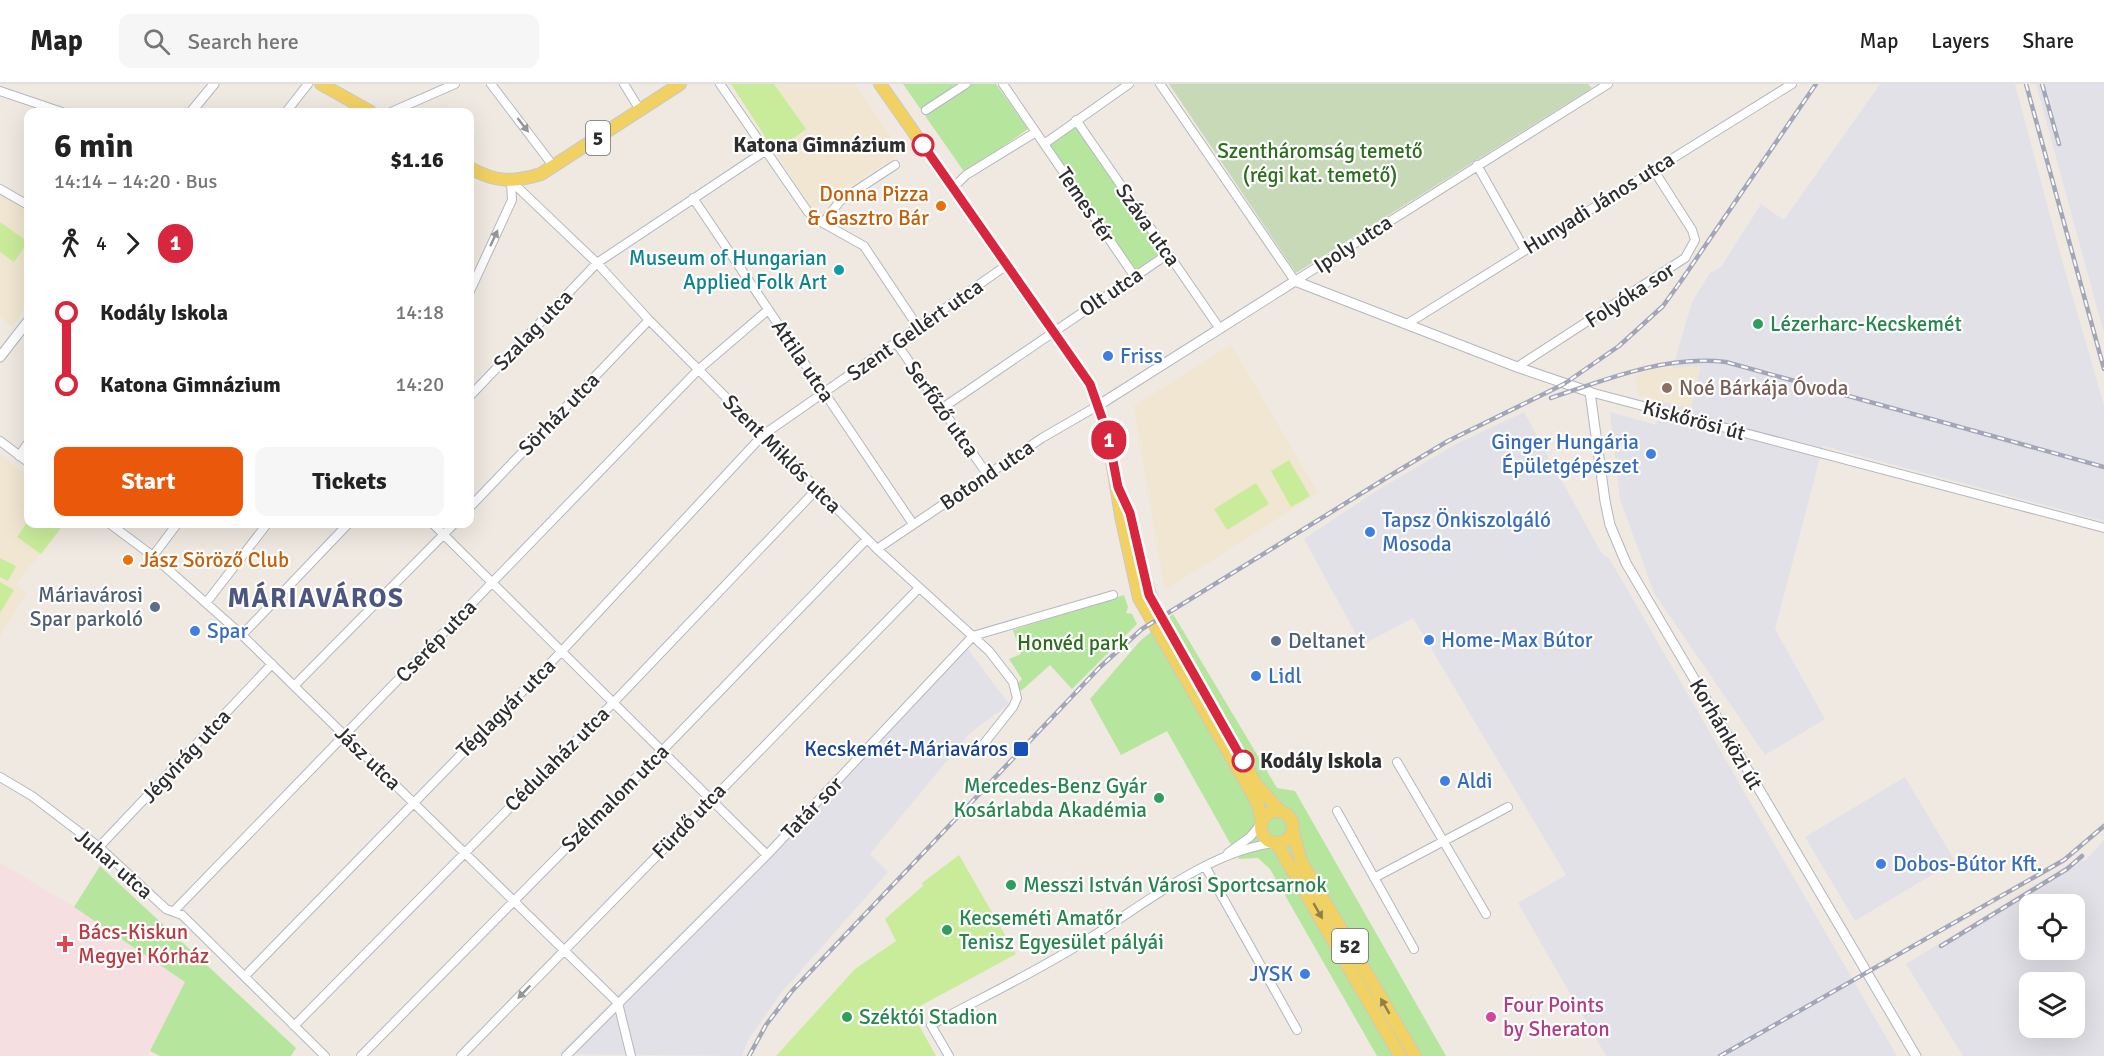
<!DOCTYPE html>
<html lang="en">
<head>
<meta charset="utf-8">
<style>
	:root { --surface:#fff; --page:#f6f6f6; --text:#222; --muted:#767676; --line:#e0e0e0; --accent:#ea580c }
	body { margin:0; font-family:Signika,sans-serif; background:var(--page); color:var(--text); height:100vh; display:flex; flex-direction:column; font-size:22px; white-space:nowrap }
	* { box-sizing:border-box; margin:0 }
	p { font-size:20px; color:var(--muted) }
	.icon { flex:none; width:33px; height:33px; fill:none; stroke:currentColor; stroke-width:2; stroke-linecap:round; stroke-linejoin:round }
	.map { position:relative; flex:1; overflow:hidden }
	.drawer { position:absolute; left:24px; top:24px; width:450px; height:420px; display:flex; flex-direction:column; background:var(--surface); border-radius:12px; box-shadow:0 6px 24px #0002 }
	.drawer>* { flex:none }
	.badge { padding:0 12px; border-radius:20px; font-size:21px; line-height:39px }
	.tools { position:absolute; left:2019px; top:810px; display:grid; gap:12px }
	.tools a { display:grid; place-items:center; width:66px; height:66px; border-radius:12px; background:var(--surface); box-shadow:0 6px 24px #0002; font-size:30px }
	.map>.badge { position:absolute; translate:-50% -50%; box-shadow:0 0 0 3px #fff }
	.legs { display:flex; align-items:center; gap:9px; height:66px; padding:0 30px; font-size:20px }
	.legs p { margin-inline-start:auto }
	.head { display:flex; align-items:center; justify-content:space-between; height:102px; padding:0 30px }
	h1 { font-size:33px; font-weight:700; line-height:45px }
	.button { display:flex; gap:12px; margin-top:auto; padding:12px 30px }
	.button a { flex:1; height:69px; border-radius:12px; background:var(--accent); color:#fff; font-size:24px; font-weight:700; line-height:69px; text-align:center }
	.button a+a { background:var(--page); color:var(--text) }
	ul { padding:0 30px; list-style:none }
	li { display:flex; align-items:center; gap:21px; height:72px; font-size:22px }
	li i { display:grid; place-items:center; width:9px; height:100%; margin:0 8px; background:currentColor }
	li i::after { content:''; width:15px; height:15px; margin:-8px; border:4px solid; border-radius:50%; background:var(--surface) }
	li p { margin-inline-start:auto }
	li:first-child i { background:linear-gradient(#0000 50%,currentColor 0) }
	li:last-child i { background:linear-gradient(currentColor 50%,#0000 0) }
	header { display:flex; align-items:center; gap:36px; box-sizing:border-box; height:84px; padding:0 30px; background:var(--surface); border-bottom:2px solid var(--line) }
	header strong { font-size:28px }
	nav { display:flex; gap:33px; margin-inline-start:auto; font-size:21px }
	.search { width:420px; height:54px; background:var(--page); display:flex; align-items:center; gap:15px; box-sizing:border-box; padding:0 21px; border-radius:12px; color:var(--muted); font-size:22px }
	.map>svg:first-child { display:block }
</style>
</head>
<body>
<header>
<strong>Map</strong>
<div class="search"><svg class="icon" aria-label="search" viewBox="0 0 24 24"><circle cx="10" cy="10" r="6"/><path d="M15 15l6 6"/></svg>Search here</div>
<nav><a>Map</a><a>Layers</a><a>Share</a></nav>
</header>
<div class="map">
<svg width="2104" height="972" viewBox="0 0 2104 972">
	<rect width="100%" height="100%" fill="#efe9e1"/>
	<!-- industrial -->
	<path fill="#e3e1e8" fill-rule="evenodd" d="M1880,0h135l48,180 41,141v116l-281,-75 -48,183 50,90 -60,36 -111,-162 -34,-94 -10,-87 46,13 36,-123 18,-29 11,-6 40,-63 23,16z
		M2036,0h68v249z
		M1524,328l78,142 7,4 288,498h-291l-88,-153 48,-28 -153,-257 -51,27 -58,-106 72,-48 80,-47z
		M967,564l42,56 -39,29 -100,121 18,18 -107,121 -33,47 -6,16 -183,-2z
		M1905,693l50,84 -100,60 -50,-84z
		M2104,756v216h-141l-57,-92 162,-99 18,-5zM2030,820h44v46h-44zM2030,898h44v46h-44z"/>
	<!-- education -->
	<path fill="#f0e6d1" d="M731,0h124l47,69 -90,56z
		M0,111l28,16v93l-16,22 -12,-9z
		M1231,261l87,148 -153,97 -31,-184z
		M1701,282l-10,43 -51,-13 -5,-16 6,-10z
		M0,371l28,21v48h36l-48,60 10,9 -26,43z"/>
	<!-- medical -->
	<path fill="#f5dfe0" d="M0,779l74,44 111,75 -37,74h-148z"/>
	<!-- green -->
	<path fill="#b6e59e" d="M903,0h93l32,45 -63,44z
		M1075,42l88,126 -27,18 -87,-126z
		M1124,511l4,12 -2,6 6,1 5,10 -65,65 -22,-24 -29,26 -4,-7 5,-5 -13,-20 12,-5 -8,-24z
		M1173,530l104,174 18,3 151,265h-69l-107,-187 -12,-11 -19,1 -72,-128 -46,24 -31,-56 50,-58z
		M100,782l196,182 -5,8h-131l-10,-5 35,-69 -111,-75z"/>
	<!-- cemetery -->
	<path fill="#c8d9b8" d="M1169,0h419l4,4 -296,185z"/>
	<!-- pitch -->
	<path fill="#c9ec9a" d="M731,0h43l32,45 -31,23z
		M0,138l28,20 -14,20 -14,-10z
		M1289,376l21,36 -19,11 -20,-36z
		M1256,399l13,21 -42,26 -13,-21z
		M28,437v3h36l-23,30 -24,-17z
		M0,474l16,8 -8,15 -8,-4z
		M0,498l14,8 -14,23z
		M959,771l57,99 -105,57 25,45h-160l79,-87 41,-28 -11,-22 38,-33 -1,-3z"/>
	<g fill="none" stroke-linecap="round" stroke-linejoin="round">
		<!-- minor casing -->
		<g stroke="#b4b7c1" stroke-width="10">
			<path id="minor" d="M491,0l63,83
				M624,0l16,26
				M720,0l88,128 15,11 41,23 54,81
				M1003,0l132,193
				M1160,0l135,197 313,-197
				M0,7l62,21
				M926,26l40,-26
				M286,28l22,-28
				M391,28l64,-28
				M1076,36l144,209
				M1044,60l85,-60
				M1477,81l48,85
				M511,97l86,82 52,57 228,229 112,102 24,31 4,16 -4,9 -31,39
				M954,103l12,-12 70,-43
				M0,105l28,16
				M693,114l220,326
				M823,139l17,-22 55,-36
				M470,207l42,-91 -1,-18
				M1407,240l385,-240
				M897,260l90,130
				M1517,283l168,-109 10,-18 -3,-10 -39,-61
				M1590,308l514,136
				M470,312l127,-133 168,-112
				M941,325l227,-155
				M0,357l28,21
				M19,372l9,-13
				M470,423l179,-187
				M110,440l43,32 89,79 376,368
				M433,440l334,331
				M877,465l165,-111 57,-33
				M153,472l24,-32
				M206,519l61,-79
				M242,551l106,-111
				M294,602l160,-162
				M1397,678l89,152
				M0,693l32,19 67,51 67,62 16,6 143,141
				M1337,727l77,138
				M99,763l173,-183
				M1228,769l22,-16 11,-13
				M1205,782l92,164
				M1374,794l134,-71
				M174,827l524,-541 70,-60
				M245,892l316,-324 202,-217 244,-170
				M618,919l13,53
				M294,942l318,-322 205,-215
				M361,972l301,-305 205,-212
				M461,972l458,-468
				M566,972l201,-201 206,-219 140,-41
				M949,972l-18,-31c50,-27 101,-51 149,-81 59,-35 125,-92 194,-101"/>
		</g>
		<!-- tertiary casing -->
		<g stroke="#b4b7c1" stroke-width="11">
			<path id="tertiary" d="M191,28l23,-28
				M0,273l28,-36
				M1099,321l196,-124 222,86 73,25 15,109 5,24 16,38 290,493"/>
		</g>
		<!-- primary casing -->
		<g stroke="#c9c9c9" stroke-width="14">
			<path id="primary" d="M321,0l50,28
				M880,0l210,300 18,51 13,81 18,82 113,195 6,12 4,17
				M470,84c25,14 43,15 71,6l139,-90
				M1122,412c16,35 17,74 32,109l102,179 24,27
				M1261 743a16 16 0 1 1 32 0a16 16 0 1 1-32 0Z
				M1293,748l8,29 114,195
				M1277,760l123,212"/>
		</g>
		<!-- minor -->
		<use href="#minor" stroke="#fff" stroke-width="8"/>
		<!-- tertiary -->
		<use href="#tertiary" stroke="#fff" stroke-width="9"/>
		<!-- primary -->
		<use href="#primary" stroke="#f2d163" stroke-width="12"/>
		<!-- rail casing -->
		<g stroke="#a3a6b8" stroke-width="4.5">
			<path id="rail" d="M2026,0l78,285
				M2042,0l17,60
				M1551,314c56,-19 115,-43 175,-36l378,105
				M1941,862l126,-77 15,-13
				M749,972l17,-31 26,-34 308,-324 42,-38 254,-157 52,-31 116,-57 55,-38 44,-40 18,-25 135,-197
				M1720,972l318,-181 26,-15 40,-34"/>
		</g>
		<!-- rail -->
		<use href="#rail" stroke="#fff" stroke-width="2" stroke-dasharray="7" stroke-linecap="butt"/>
	</g>
	<!-- one-way arrows -->
	<defs><path id="oneway-solid" d="M-6-.8H1V-3.2L6.5 0L1 3.2V.8H-6Z" transform="scale(1.5)"/></defs>
	<g fill="#969696">
		<use href="#oneway-solid" transform="translate(523 41) rotate(52)"/>
		<use href="#oneway-solid" transform="translate(494 154) rotate(-65)"/>
		<use href="#oneway-solid" transform="translate(524 908) rotate(134)"/>
	</g>
	<g fill="#908048">
		<use href="#oneway-solid" transform="translate(1318 827) rotate(60)"/>
		<use href="#oneway-solid" transform="translate(1385 922) rotate(-120)"/>
	</g>
	<g fill="none" stroke-linecap="round" stroke-linejoin="round">
		<!-- line-1 casing -->
		<g stroke="#fff" stroke-width="14">
			<path id="line-1" d="M923,61l167,239 18,51 10,52 12,26 19,82 94,166"/>
		</g>
		<!-- line-1 -->
		<use href="#line-1" stroke="#d7263d" stroke-width="9"/>
	</g>
	<!-- markers -->
	<g fill="#fff" stroke="#d7263d" stroke-width="3">
		<circle cx="923" cy="61" r="10"/>
		<circle cx="1243" cy="677" r="10"/>
	</g>
	<g fill="#e8710a" stroke="#fff" stroke-width="2">
		<circle cx="941" cy="122" r="6"/>
		<circle cx="128" cy="476" r="6"/>
	</g>
	<circle fill="#0f9aa8" stroke="#fff" stroke-width="2" cx="839" cy="186" r="6"/>
	<g fill="#2e9e5b" stroke="#fff" stroke-width="2">
		<circle cx="1758" cy="240" r="6"/>
		<circle cx="1159" cy="714" r="6"/>
		<circle cx="1011" cy="801" r="6"/>
		<circle cx="947" cy="846" r="6"/>
		<circle cx="847" cy="933" r="6"/>
	</g>
	<g fill="#3f7fe0" stroke="#fff" stroke-width="2">
		<circle cx="1108" cy="272" r="6"/>
		<circle cx="1651" cy="370" r="6"/>
		<circle cx="1370" cy="448" r="6"/>
		<circle cx="195" cy="547" r="6"/>
		<circle cx="1429" cy="556" r="6"/>
		<circle cx="1256" cy="592" r="6"/>
		<circle cx="1445" cy="697" r="6"/>
		<circle cx="1881" cy="780" r="6"/>
		<circle cx="1305" cy="890" r="6"/>
	</g>
	<circle fill="#8d6e63" stroke="#fff" stroke-width="2" cx="1667" cy="304" r="6"/>
	<g fill="#5c6f8a" stroke="#fff" stroke-width="2">
		<circle cx="155" cy="523" r="6"/>
		<circle cx="1276" cy="557" r="6"/>
	</g>
	<rect fill="#1a4fb4" stroke="#fff" stroke-width="2" x="1013" y="657" width="16" height="16" rx="3"/>
	<path fill="#e0444e" stroke="#fff" stroke-width="2" d="M62 851h6v6h6v6h-6v6h-6v-6h-6v-6h6z"/>
	<circle fill="#d1479c" stroke="#fff" stroke-width="2" cx="1491" cy="933" r="6"/>
	<g text-anchor="middle" stroke-width="4.5" stroke-linejoin="round" paint-order="stroke">
		<!-- shield labels -->
		<g fill="#fff" stroke="#6d6d6d" stroke-width="1.5">
			<rect x="586" y="37" width="24" height="34" rx="4.5"/>
			<rect x="1332" y="845" width="36" height="34" rx="4.5"/>
		</g>
		<g font-size="20" font-weight="bold" fill="#2e2e2e">
			<text x="598" y="61">5</text>
			<text x="1350" y="869">52</text>
		</g>
		<!-- stop labels -->
		<g font-size="21" font-weight="bold" fill="#2e2e2e" stroke="#fff" text-anchor="end">
			<text x="906" y="68">Katona Gimnázium</text>
			<text x="1260" y="684" text-anchor="start">Kodály Iskola</text>
		</g>
		<!-- park labels -->
		<g font-size="21" fill="#2c6e1b" stroke="#fff">
			<text x="1320" y="74">Szentháromság temető<tspan x="1320" dy="24">(régi kat. temető)</tspan></text>
			<text x="1073" y="566">Honvéd park</text>
		</g>
		<!-- food labels -->
		<g font-size="21" fill="#c56008" stroke="#fff" text-anchor="end">
			<text x="929" y="117">Donna Pizza<tspan x="929" dy="24">&amp; Gasztro Bár</tspan></text>
			<text x="140" y="483" text-anchor="start">Jász Söröző Club</text>
		</g>
		<!-- street labels -->
		<g font-size="21" fill="#2e2e2e" stroke="#fff">
			<text transform="translate(1599 119) rotate(-32)" y="7">Hunyadi János utca</text>
			<text transform="translate(1086 121) rotate(56)" y="7">Temes tér</text>
			<text transform="translate(1148 141) rotate(55)" y="7">Száva utca</text>
			<text transform="translate(1353 160) rotate(-33)" y="7">Ipoly utca</text>
			<text transform="translate(1111 208) rotate(-34)" y="7">Olt utca</text>
			<text transform="translate(1630 211) rotate(-33)" y="7">Folyóka sor</text>
			<text transform="translate(533 246) rotate(-46)" y="7">Szalag utca</text>
			<text transform="translate(915 246) rotate(-35)" y="7">Szent Gellért utca</text>
			<text transform="translate(803 277) rotate(56)" y="7">Attila utca</text>
			<text transform="translate(942 325) rotate(55)" y="7">Serfőző utca</text>
			<text transform="translate(559 330) rotate(-46)" y="7">Sörház utca</text>
			<text transform="translate(1694 336) rotate(15)" y="7">Kiskőrösi út</text>
			<text transform="translate(782 370) rotate(45)" y="7">Szent Miklós utca</text>
			<text transform="translate(987 391) rotate(-34)" y="7">Botond utca</text>
			<text transform="translate(436 557) rotate(-46)" y="7">Cserép utca</text>
			<text transform="translate(506 624) rotate(-45)" y="7">Téglagyár utca</text>
			<text transform="translate(1726 650) rotate(60)" y="7">Korhánközi út</text>
			<text transform="translate(186 672) rotate(-47)" y="7">Jégvirág utca</text>
			<text transform="translate(368 674) rotate(44)" y="7">Jász utca</text>
			<text transform="translate(557 675) rotate(-45)" y="7">Cédulaház utca</text>
			<text transform="translate(615 714) rotate(-45)" y="7">Szélmalom utca</text>
			<text transform="translate(812 724) rotate(-46)" y="7">Tatár sor</text>
			<text transform="translate(689 737) rotate(-46)" y="7">Fürdő utca</text>
			<text transform="translate(114 780) rotate(41)" y="7">Juhar utca</text>
		</g>
		<!-- culture labels -->
		<g font-size="21" fill="#0d838f" stroke="#fff" text-anchor="end">
			<text x="827" y="181">Museum of Hungarian<tspan x="827" dy="24">Applied Folk Art</tspan></text>
		</g>
		<!-- leisure labels -->
		<g font-size="21" fill="#27864d" stroke="#fff" text-anchor="start">
			<text x="1770" y="247">Lézerharc-Kecskemét</text>
			<text x="1147" y="709" text-anchor="end">Mercedes-Benz Gyár<tspan x="1147" dy="24">Kosárlabda Akadémia</tspan></text>
			<text x="1023" y="808">Messzi István Városi Sportcsarnok</text>
			<text x="959" y="841">Kecseméti Amatőr<tspan x="959" dy="24">Tenisz Egyesület pályái</tspan></text>
			<text x="859" y="940">Széktói Stadion</text>
		</g>
		<!-- shop labels -->
		<g font-size="21" fill="#366cbe" stroke="#fff" text-anchor="start">
			<text x="1120" y="279">Friss</text>
			<text x="1639" y="365" text-anchor="end">Ginger Hungária<tspan x="1639" dy="24">Épületgépészet</tspan></text>
			<text x="1382" y="443">Tapsz Önkiszolgáló<tspan x="1382" dy="24">Mosoda</tspan></text>
			<text x="207" y="554">Spar</text>
			<text x="1441" y="563">Home-Max Bútor</text>
			<text x="1268" y="599">Lidl</text>
			<text x="1457" y="704">Aldi</text>
			<text x="1893" y="787">Dobos-Bútor Kft.</text>
			<text x="1293" y="897" text-anchor="end">JYSK</text>
		</g>
		<!-- education labels -->
		<g font-size="21" fill="#785e54" stroke="#fff" text-anchor="start">
			<text x="1679" y="311">Noé Bárkája Óvoda</text>
		</g>
		<!-- service labels -->
		<g font-size="21" fill="#4e5e75" stroke="#fff" text-anchor="end">
			<text x="143" y="518">Máriavárosi<tspan x="143" dy="24">Spar parkoló</tspan></text>
			<text x="1288" y="564" text-anchor="start">Deltanet</text>
		</g>
		<!-- transit labels -->
		<g font-size="21" fill="#164399" stroke="#fff" text-anchor="end">
			<text x="1008" y="672">Kecskemét-Máriaváros</text>
		</g>
		<!-- health labels -->
		<g font-size="21" fill="#be3a42" stroke="#fff" text-anchor="start">
			<text x="78" y="855">Bács-Kiskun<tspan x="78" dy="24">Megyei Kórház</tspan></text>
		</g>
		<!-- hotel labels -->
		<g font-size="21" fill="#b23c85" stroke="#fff" text-anchor="start">
			<text x="1503" y="928">Four Points<tspan x="1503" dy="24">by Sheraton</tspan></text>
		</g>
		<!-- district labels -->
		<g font-size="27" font-weight="bold" letter-spacing="1.5" fill="#4d5680" stroke="#fff">
			<text x="316" y="523">MÁRIAVÁROS</text>
		</g>
	</g>
</svg>
<div class="tools">
<a><svg class="icon" aria-label="locate" viewBox="0 0 24 24"><circle cx="12" cy="12" r="6"/><path d="M12 2v4M12 18v4M2 12h4M18 12h4"/></svg></a>
<a><svg class="icon" aria-label="layers" viewBox="0 0 24 24"><path d="M12 4l9 5-9 5-9-5zM3 14l9 5 9-5"/></svg></a>
</div>
<b class="badge" style="left:1109px;top:356px;background:#d7263d;color:#fff">1</b>
<section class="drawer">
<div class="head"><div><h1>6 min</h1><p>14:14 – 14:20 · Bus</p></div><b>$1.16</b></div>
<div class="legs"><svg class="icon" aria-label="walk" viewBox="0 0 24 24"><circle cx="13" cy="4" r="2"/><path d="M13 8l-2 6 4 7M11 14l-3 7M7 12l3-4h3l4 4"/></svg>4<svg class="icon" aria-label="forward" viewBox="0 0 24 24"><path d="M9 5l7 7-7 7"/></svg><b class="badge" style="background:#d7263d;color:#fff">1</b></div>
<ul>
<li><i style="color:#d7263d"></i><b>Kodály Iskola</b><p>14:18</p></li>
<li><i style="color:#d7263d"></i><b>Katona Gimnázium</b><p>14:20</p></li>
</ul>
<div class="button"><a>Start</a><a>Tickets</a></div>
</section>
</div>
</body>
</html>
